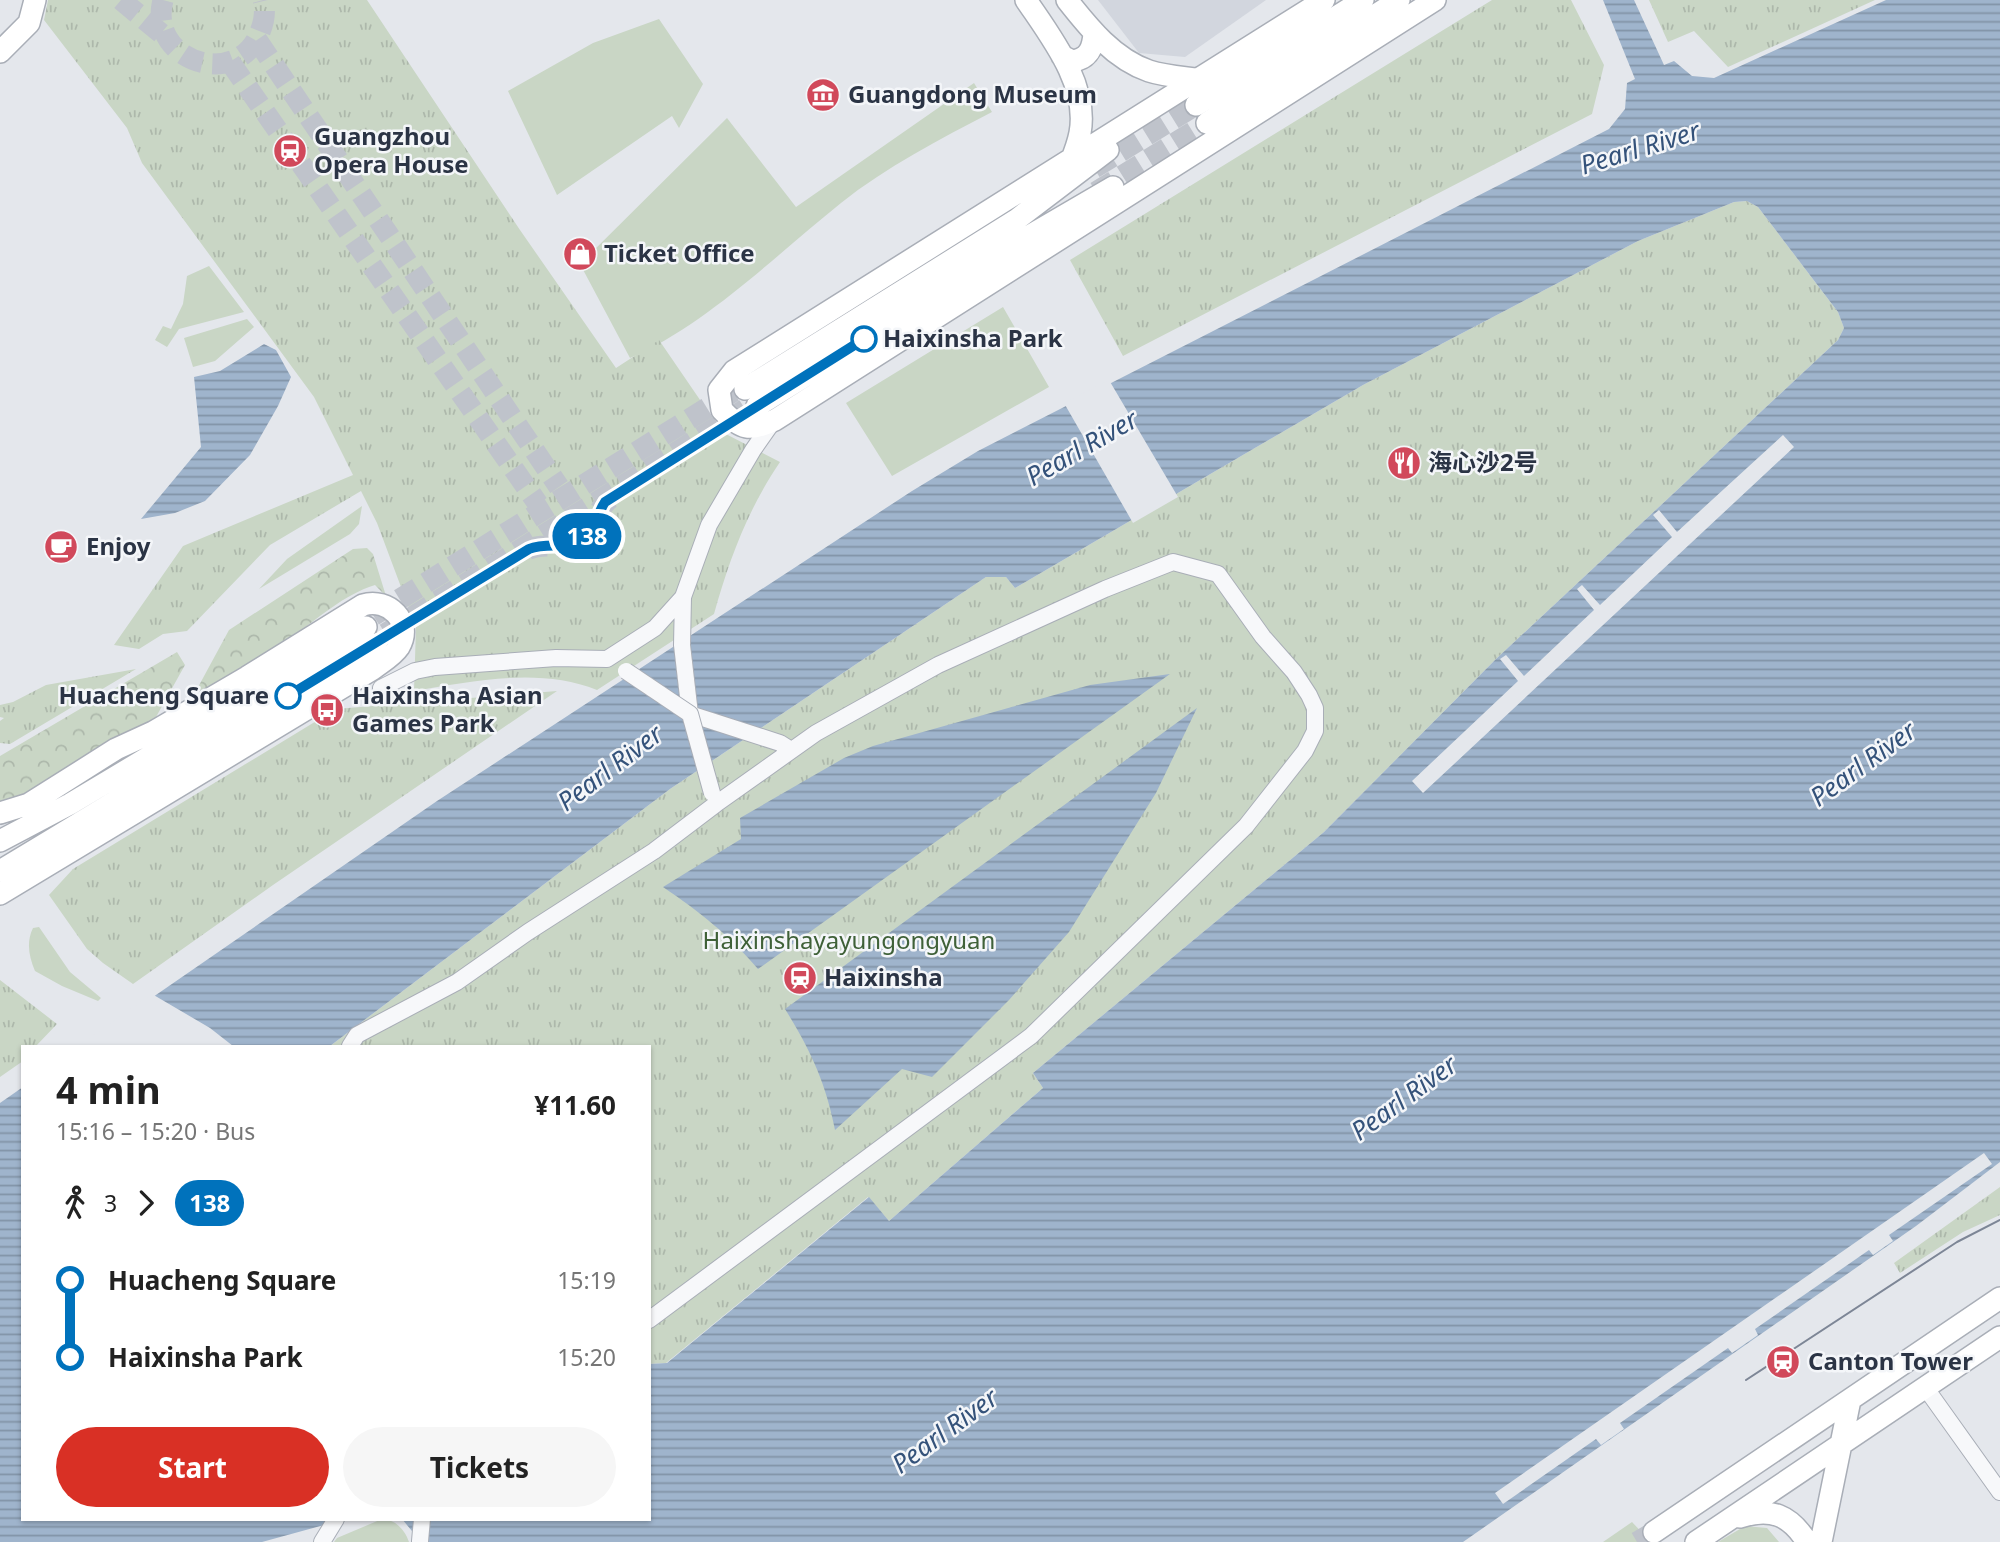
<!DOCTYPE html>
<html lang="en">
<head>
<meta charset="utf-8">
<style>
	:root { --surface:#fff; --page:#f6f6f6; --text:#222; --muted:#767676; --accent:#d93025 }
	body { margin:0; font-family:"Noto Sans","Noto Sans SC",sans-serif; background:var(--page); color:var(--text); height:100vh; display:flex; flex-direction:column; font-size:26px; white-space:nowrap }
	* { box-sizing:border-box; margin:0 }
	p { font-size:23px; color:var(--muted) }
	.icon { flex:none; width:38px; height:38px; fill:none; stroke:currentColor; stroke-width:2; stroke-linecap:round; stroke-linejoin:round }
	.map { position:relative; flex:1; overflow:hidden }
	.panel { position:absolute; left:21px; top:1045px; width:630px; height:476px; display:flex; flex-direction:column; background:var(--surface); border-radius:0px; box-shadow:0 2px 5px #0004 }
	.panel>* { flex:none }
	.badge { padding:0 14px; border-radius:23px; font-size:24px; line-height:46px }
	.map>.badge { position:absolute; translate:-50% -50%; box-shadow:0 0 0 4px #fff }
	.legs { display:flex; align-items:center; gap:10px; height:77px; padding:0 35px; font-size:23px }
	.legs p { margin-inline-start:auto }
	.summary { display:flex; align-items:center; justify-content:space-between; height:119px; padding:0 35px }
	h1 { font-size:38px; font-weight:700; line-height:52px }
	.primary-button { display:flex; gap:14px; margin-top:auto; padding:14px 35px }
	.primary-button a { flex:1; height:80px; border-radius:42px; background:var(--accent); color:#fff; font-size:28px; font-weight:700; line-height:80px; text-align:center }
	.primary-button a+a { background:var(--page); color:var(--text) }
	ul { padding:0 35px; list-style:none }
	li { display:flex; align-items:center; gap:24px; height:77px; font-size:26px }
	li i { display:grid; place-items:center; width:10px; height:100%; margin:0 9px; background:currentColor }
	li i::after { content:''; width:18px; height:18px; margin:-9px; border:5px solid; border-radius:50%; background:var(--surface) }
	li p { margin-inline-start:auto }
	li:first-child i { background:linear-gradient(#0000 50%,currentColor 0) }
	li:last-child i { background:linear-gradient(currentColor 50%,#0000 0) }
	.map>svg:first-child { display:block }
</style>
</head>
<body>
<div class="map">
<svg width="2000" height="1542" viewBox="0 0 2000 1542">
	<defs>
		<pattern id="forest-crowns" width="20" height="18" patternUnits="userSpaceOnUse" patternTransform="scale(1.75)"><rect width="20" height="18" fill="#c9d6c5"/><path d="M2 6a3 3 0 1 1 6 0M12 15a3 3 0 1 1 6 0" fill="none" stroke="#adb8ab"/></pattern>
		<pattern id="park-tufts" width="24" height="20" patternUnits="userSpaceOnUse" patternTransform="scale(1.75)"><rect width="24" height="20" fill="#c9d6c5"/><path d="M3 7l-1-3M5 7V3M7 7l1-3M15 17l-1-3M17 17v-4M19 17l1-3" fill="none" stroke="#adb8ab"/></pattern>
		<pattern id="water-rules" width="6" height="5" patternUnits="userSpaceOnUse" patternTransform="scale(1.75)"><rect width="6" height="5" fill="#9fb4cc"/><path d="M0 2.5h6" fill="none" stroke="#8293a7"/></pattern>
	</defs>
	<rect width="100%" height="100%" fill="#e4e7ec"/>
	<!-- built -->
	<path fill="#d2d6de" d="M1098,0h168l-81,57 -46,-4z"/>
	<!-- grass -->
	<path fill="#c9d6c5" d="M659,19l44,65 -24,44 -7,-12 -115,79 -49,-104 85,-48z
		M974,83l18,29c-52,27 -106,55 -151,91 -65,52 -135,122 -211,155l-50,-94 147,-146 69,89z
		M209,266l35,46 -65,17 -12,18 -12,-7 8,-14 8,3 12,-25 4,-28z
		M1003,307l46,80 -157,89 -46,-73z
		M247,319l7,8 -39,34 -22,6 -9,-29z
		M362,506l-3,18 -9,10 -91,55 28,-30z
		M39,927l31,45 31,26 -3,3 -36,-15 -27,-15c-6,-14 -9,-29 -2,-43z
		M382,1519c13,0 23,11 27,23h-75l3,-4z
		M1632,1522l19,20h-48z
		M1745,1526l22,2 12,14h-61z"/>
	<!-- forest -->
	<path fill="url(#forest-crowns)" d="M367,548l6,6 13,42 -11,-11c-32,10 -56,33 -83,52 -33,23 -68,43 -102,65l39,-72 124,-81z
		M177,652l8,13 -29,52 -144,86 -12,1v-48z"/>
	<!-- park -->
	<path fill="url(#park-tufts)" d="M48,0h319l153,230 96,138 43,-28 63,92 58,30c-32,47 -51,98 -66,152l-117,76c-57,-23 -124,-9 -183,1l2,-64 -39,-104 -16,-32 -91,54 -83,86 -24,3 -24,15 -25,-4 69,-99 170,-71 -39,-78 -172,-234 -15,-35 -83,-108z
		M1492,0h79l33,65 -12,49 -469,242 -53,-96z
		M1649,0h226l-147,67 -34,-36 -26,11z
		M1747,201l11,6 80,105 6,16 -6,12 -342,319 -172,173 -291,241 10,15 -154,133 -21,-24 -202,166 -17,1v-318h-319l340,-257 316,-212h20l9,11 348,-203 275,-144 96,-39z
		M136,669l-126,75 -10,-1v-22l4,-3 -4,-1v-12l13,-3 33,-17z
		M557,691l-284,194 -140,99 -30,-21 -16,-14 -38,-54 24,-26 263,-160z
		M0,980l57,44 -21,22h-13v15l-23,16z
		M2000,1187v28l-37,17 -63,41 -6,-10z"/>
	<!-- water -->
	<path fill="url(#water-rules)" d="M1603,0h31l30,65 10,-4 18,15 22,2 172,-78h114v1162l-84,64 -453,316h-1042l-19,-23h247v-155l18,-1 202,-166 20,24 154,-133 -10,-15 291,-241 172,-173 342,-319 6,-12 -6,-16 -80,-105 -11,-6 -13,1 -96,39 -275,144 -348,203 -9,-11h-20l-316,212 -340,257h-248l355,-245 475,-310 66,-40 631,-322 16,-20 2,-26 8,-4z
		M264,344l12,6 15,27 -13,29 -28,49 -45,46 -30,12 -34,6 60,-72 -7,-70 26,-6z
		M1170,674l-412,295c-29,-34 -58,-57 -95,-82l78,-48 -1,-21 104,-60 29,-12 217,-61z
		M1197,708l-41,85 -87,139 -60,68 -77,77 -30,-8 -67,61c-9,-47 -25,-81 -50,-121z
		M23,1087v432h323l-84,23h-262v-439z"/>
	<!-- pier -->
	<path fill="#e4e7ec" d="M1109,380l69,117 -45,26 -69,-120z
		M1783,435l11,12 -371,346 -11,-12 106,-100 -18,-22 6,-4 18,21 70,-66 -17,-21 5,-4 18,20 72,-68 -19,-22 6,-5 18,22z
		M152,994l58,34 23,18h-155z
		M1984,1153l8,11 -103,71 4,6 -20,14 -4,-5 -114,79 3,6 -26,18 -4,-5 -108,75 4,6 -23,16 -5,-6 -93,65 -8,-11z"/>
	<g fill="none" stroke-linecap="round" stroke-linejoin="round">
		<!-- secondary-tunnel -->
		<path stroke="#bfc3cb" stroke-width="21" stroke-dasharray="21 10" stroke-linecap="butt" d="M121,0l47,39
			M163,0c-16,61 74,91 97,32 4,-10 6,-21 3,-32
			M257,40l302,447
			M230,62l308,442
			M1094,168l102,-63
			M1096,192l111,-69
			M527,550c17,-9 37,1 53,-8 17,-10 14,-33 31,-44
			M347,632l413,-257
			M359,650l412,-257
			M1637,1542l17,-10"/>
		<!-- street casing -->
		<g stroke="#a9aeb7" stroke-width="18">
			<path id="street" d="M683,597l-1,48 8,69 90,29 11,7
				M381,688l34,-17 20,-4 121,-9 51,1 48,-31 28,-31 26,-72 44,-75 21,-30
				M350,1046l7,-11 100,-53 71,-50 126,-81 62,-47 100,-71 122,-68 167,-76 68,-27 45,12 45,63 31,35 15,23 6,13v23l-10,20 -59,75 -215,210 -382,284
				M1925,1387l75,105
				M420,1541l2,-22
				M322,1542l14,-23"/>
		</g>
		<!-- secondary casing -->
		<g stroke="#a9aeb7" stroke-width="24">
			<path id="secondary" d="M1026,0c25,37 63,85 54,133 -2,11 -6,21 -10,31
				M1067,0c22,28 47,59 82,71 15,5 32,6 48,8
				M1324,0l-590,371 -15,19 3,20c19,20 28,22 53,10l660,-420
				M0,52l29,-29 6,-23
				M1062,56l10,5c17,-2 21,-13 22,-28
				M1196,105l167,-105
				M1207,123l192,-123
				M745,389l271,-169 92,-70
				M757,406l272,-170 84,-49
				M0,813l29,-9 87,-55 37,-17 94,-55 116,-72c25,-8 51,17 36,42 -6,9 -17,15 -26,22l-373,225
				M0,841l70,-37 296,-177
				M0,871l376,-227
				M1740,1517c31,-10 50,-2 67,25
				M1654,1532l346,-234
				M1696,1542l304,-205
				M1821,1542l29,-142"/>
		</g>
		<!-- street -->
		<use href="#street" stroke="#f7f8fa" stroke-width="16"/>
		<!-- secondary -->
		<use href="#secondary" stroke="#fff" stroke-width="21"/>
		<!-- tram -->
		<path stroke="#7d8696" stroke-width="2" d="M1746,1380l211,-138 43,-22"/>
		<!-- street-bridge casing -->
		<g stroke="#a9aeb7" stroke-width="18" stroke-linecap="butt">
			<path id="street-bridge" d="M626,671l64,43 22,79"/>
		</g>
		<!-- street-bridge -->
		<use href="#street-bridge" stroke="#f7f8fa" stroke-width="16"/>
	</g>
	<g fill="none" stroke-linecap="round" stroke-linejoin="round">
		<!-- line-1 casing -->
		<g stroke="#fff" stroke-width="16">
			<path id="line-1" d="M288,696l241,-147c21,-9 47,5 62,-17 6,-9 7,-20 14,-30l259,-163"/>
		</g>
		<!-- line-1 -->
		<use href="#line-1" stroke="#0072bc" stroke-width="10"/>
	</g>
	<!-- icons -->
	<defs>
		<g id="museum-disc" transform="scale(1.75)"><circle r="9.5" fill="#d1495b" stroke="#f4f6f9"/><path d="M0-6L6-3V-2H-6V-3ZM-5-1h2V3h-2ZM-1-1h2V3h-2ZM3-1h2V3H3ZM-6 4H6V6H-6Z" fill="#fff"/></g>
		<g id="station-disc" transform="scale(1.75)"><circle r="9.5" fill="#d1495b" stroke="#f4f6f9"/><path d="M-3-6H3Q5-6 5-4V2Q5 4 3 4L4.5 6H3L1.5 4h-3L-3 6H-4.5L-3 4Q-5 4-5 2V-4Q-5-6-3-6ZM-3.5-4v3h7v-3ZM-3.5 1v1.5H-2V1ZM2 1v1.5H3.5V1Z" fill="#fff"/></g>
		<g id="shop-disc" transform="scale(1.75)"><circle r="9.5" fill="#d1495b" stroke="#f4f6f9"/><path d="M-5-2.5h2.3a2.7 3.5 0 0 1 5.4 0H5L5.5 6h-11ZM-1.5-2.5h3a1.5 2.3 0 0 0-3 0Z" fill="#fff"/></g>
		<g id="restaurant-disc" transform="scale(1.75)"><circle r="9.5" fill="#d1495b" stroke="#f4f6f9"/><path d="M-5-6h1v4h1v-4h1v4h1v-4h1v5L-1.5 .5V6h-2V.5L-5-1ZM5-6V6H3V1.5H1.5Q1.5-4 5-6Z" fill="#fff"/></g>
		<g id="cafe-disc" transform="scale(1.75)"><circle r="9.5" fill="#d1495b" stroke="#f4f6f9"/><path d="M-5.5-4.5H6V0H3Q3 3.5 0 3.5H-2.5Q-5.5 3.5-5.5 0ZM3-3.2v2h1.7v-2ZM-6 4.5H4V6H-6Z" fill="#fff"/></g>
		<g id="bus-disc" transform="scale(1.75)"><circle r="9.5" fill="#d1495b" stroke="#f4f6f9"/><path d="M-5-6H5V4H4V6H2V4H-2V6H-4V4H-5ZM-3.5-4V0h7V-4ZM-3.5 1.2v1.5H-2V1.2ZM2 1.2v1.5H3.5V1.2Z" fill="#fff"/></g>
	</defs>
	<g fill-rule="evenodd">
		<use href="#museum-disc" x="823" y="95"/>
		<use href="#station-disc" x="290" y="151"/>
		<use href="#shop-disc" x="580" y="254"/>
		<use href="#restaurant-disc" x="1404" y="463"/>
		<use href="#cafe-disc" x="61" y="547"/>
		<use href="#bus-disc" x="327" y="710"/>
		<use href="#station-disc" x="800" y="978"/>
		<use href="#station-disc" x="1783" y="1362"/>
	</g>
	<!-- markers -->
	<g fill="#fff" stroke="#0072bc" stroke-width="3.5">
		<circle cx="864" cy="339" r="12"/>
		<circle cx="288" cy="696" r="12"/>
	</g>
	<g text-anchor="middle" stroke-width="5" stroke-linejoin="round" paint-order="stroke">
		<!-- poi labels -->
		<g font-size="24" font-weight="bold" fill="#2b3445" stroke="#f4f6f9" text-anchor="start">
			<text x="848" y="103">Guangdong Museum</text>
			<text x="314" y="145">Guangzhou<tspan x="314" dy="28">Opera House</tspan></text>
			<text x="604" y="262">Ticket Office</text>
			<text x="1428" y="471">海心沙2号</text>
			<text x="86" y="555">Enjoy</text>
			<text x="352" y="704">Haixinsha Asian<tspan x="352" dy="28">Games Park</tspan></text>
			<text x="824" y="986">Haixinsha</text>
			<text x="1808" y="1370">Canton Tower</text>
		</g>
		<!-- stop labels -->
		<g font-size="24" font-weight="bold" fill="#2b3445" stroke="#f4f6f9" text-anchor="start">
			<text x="883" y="347">Haixinsha Park</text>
			<text x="269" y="704" text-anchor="end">Huacheng Square</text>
		</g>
		<!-- park labels -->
		<g font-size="24" fill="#3f6138" stroke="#f4f6f9">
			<text x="849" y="949">Haixinshayayungongyuan</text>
		</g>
		<!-- water labels -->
		<g font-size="26" font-style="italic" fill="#34527a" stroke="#f4f6f9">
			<text transform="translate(1640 148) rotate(-17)" y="9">Pearl River</text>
			<text transform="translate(1082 448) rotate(-30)" y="9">Pearl River</text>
			<text transform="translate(1863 764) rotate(-36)" y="9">Pearl River</text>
			<text transform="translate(610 768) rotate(-37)" y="9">Pearl River</text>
			<text transform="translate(1404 1098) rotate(-36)" y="9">Pearl River</text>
			<text transform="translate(945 1431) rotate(-36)" y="9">Pearl River</text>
		</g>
	</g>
</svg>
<b class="badge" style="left:587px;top:536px;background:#0072bc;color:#fff">138</b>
<section class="panel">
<div class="summary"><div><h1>4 min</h1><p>15:16 – 15:20 · Bus</p></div><b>¥11.60</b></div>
<div class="legs"><svg class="icon" aria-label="walk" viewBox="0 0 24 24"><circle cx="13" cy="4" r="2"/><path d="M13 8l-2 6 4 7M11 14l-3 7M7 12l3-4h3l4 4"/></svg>3<svg class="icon" aria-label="forward" viewBox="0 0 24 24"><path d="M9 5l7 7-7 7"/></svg><b class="badge" style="background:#0072bc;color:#fff">138</b></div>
<ul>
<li><i style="color:#0072bc"></i><b>Huacheng Square</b><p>15:19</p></li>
<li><i style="color:#0072bc"></i><b>Haixinsha Park</b><p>15:20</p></li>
</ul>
<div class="primary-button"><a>Start</a><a>Tickets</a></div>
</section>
</div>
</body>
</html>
